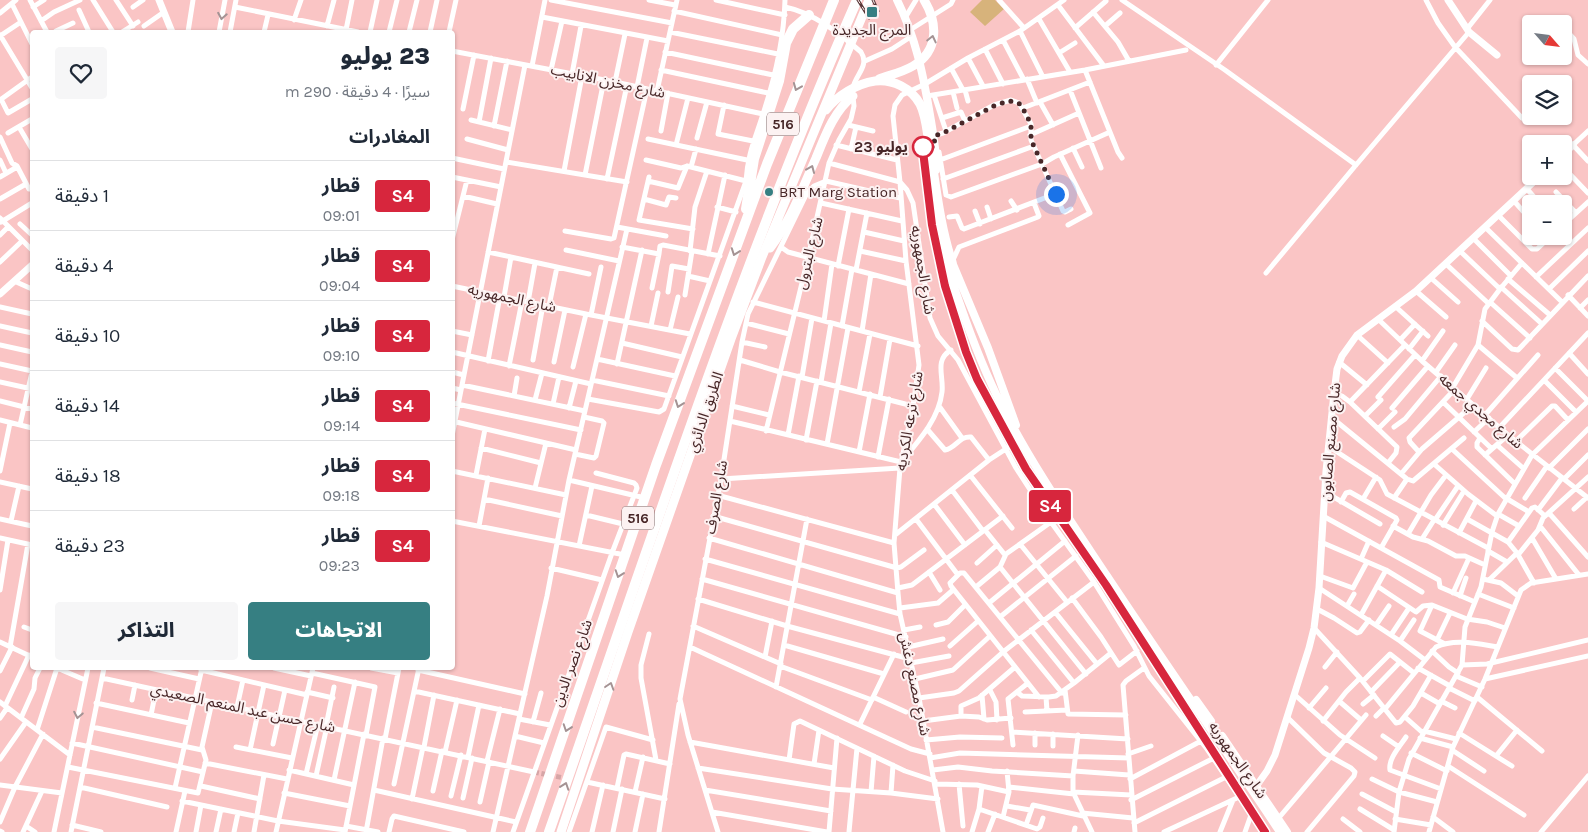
<!DOCTYPE html>
<html lang="ar">
<head>
<meta charset="utf-8">
<style>
	:root { --surface:#fff; --page:#f6f6f7; --text:#1f2937; --muted:#747a83; --line:#e0e1e3; --accent:#367f82 }
	body { margin:0; font-family:Karla,"Noto Sans Arabic",sans-serif; background:var(--page); color:var(--text); direction:rtl; height:100vh; display:flex; flex-direction:column; font-size:19px; white-space:nowrap }
	* { box-sizing:border-box; margin:0 }
	p { font-size:16px; color:var(--muted) }
	.icon { flex:none; width:28px; height:28px; fill:none; stroke:currentColor; stroke-width:2; stroke-linecap:round; stroke-linejoin:round }
	.map { position:relative; flex:1; overflow:hidden; direction:ltr }
	.drawer { position:absolute; left:30px; top:30px; width:425px; height:640px; display:flex; flex-direction:column; background:var(--surface); border-radius:5px; box-shadow:0 1px 4px #0004; direction:rtl }
	.drawer>* { flex:none }
	.badge { padding:0 10px; border-radius:4px; font-size:18px; line-height:32px }
	.needle { width:32px; rotate:118deg }
	.fabs { position:absolute; left:1522px; top:15px; display:grid; gap:10px }
	.fabs a { display:grid; place-items:center; width:50px; height:50px; border-radius:5px; background:var(--surface); box-shadow:0 1px 4px #0004; font-size:25px }
	.you { position:absolute; width:25px; height:25px; margin:-12px; border:4px solid #fff; border-radius:50%; background:#1a73e8; box-shadow:0 0 0 8px #1a73e833 }
	.map>.badge { position:absolute; translate:-50% -50%; box-shadow:0 0 0 2px #fff }
	h2 { padding:0 25px; font-size:19px; line-height:45px }
	.round { display:grid; place-items:center; flex:none; width:52px; height:52px; border-radius:5px; background:var(--page) }
	.overview { display:flex; align-items:center; justify-content:space-between; height:85px; padding:0 25px }
	h1 { font-size:24px; font-weight:800; line-height:38px }
	.action { display:flex; gap:10px; margin-top:auto; padding:10px 25px }
	.action a { flex:1; height:58px; border-radius:5px; background:var(--accent); color:#fff; font-size:20px; font-weight:800; line-height:58px; text-align:center }
	.action a+a { background:var(--page); color:var(--text) }
	ul { padding:0; list-style:none }
	li { display:flex; align-items:center; gap:15px; height:70px; padding:0 25px; border-top:1px solid var(--line) }
	li div { flex:1 }
	li b { display:block; font-size:19px }
	li em { font-style:normal }
	li .badge { min-width:55px; font-weight:700; text-align:center }
	.map>svg:first-child { display:block }
</style>
</head>
<body>
<div class="map">
<svg width="1588" height="832" viewBox="0 0 1588 832">
	<rect width="100%" height="100%" fill="#fac5c5"/>
	<!-- green -->
	<path fill="#d7b37b" d="M982,0h13l9,9 -19,17 -15,-14z"/>
	<g fill="none" stroke-linecap="round" stroke-linejoin="round">
		<!-- minor-tunnel -->
		<path stroke="#d6a5a6" stroke-width="5" stroke-dasharray="5 2.5" stroke-linecap="butt" d="M534,772l35,7"/>
		<!-- minor -->
		<path stroke="#fff" stroke-width="5" d="M30,0l17,32
			M93,0l20,32
			M116,0l17,26
			M551,0l121,23
			M649,0l26,5
			M716,0l69,15
			M999,0l25,28
			M1122,0l103,70 131,95
			M1426,0l12,23 17,24 67,71
			M12,4l20,40
			M1058,5l46,61
			M33,7l11,-7
			M133,7l10,-7
			M235,7l123,25
			M785,7c29,6 54,26 76,45 9,14 -6,23 -8,36
			M79,10l10,22
			M674,11l108,24
			M1093,12l25,30 11,19
			M0,13l16,-13
			M542,17l126,24
			M905,18l11,-18
			M1039,19l31,53
			M294,20l7,-20
			M41,21l13,-9 26,-12
			M1559,23v1
			M144,26l20,-14
			M327,26l7,-26
			M1105,26l15,-13
			M1075,28l31,-27
			M1564,28l10,11 4,16 10,9
			M1467,29l23,-29
			M346,30l6,-30
			M910,30l41,-26 2,-4
			M56,31l17,-8
			M1020,31l23,46
			M122,32l16,-10
			M188,32l5,-32
			M219,32l6,-32
			M230,32l6,-32
			M264,32l4,-17
			M370,32l7,-32
			M389,32l8,-32
			M409,32l8,-32
			M430,32l7,-32
			M449,32l7,-32
			M670,32l108,22
			M0,35l32,53
			M0,36l21,-14
			M1003,40l21,40
			M985,49l18,35
			M452,51l163,31 148,32
			M665,52l108,23
			M1059,53l16,-10
			M968,58l15,28
			M865,61l27,-12 20,-13
			M1216,65l52,-65
			M532,66l13,-66
			M951,68l12,22
			M551,70l11,-49
			M661,70l107,23
			M1085,70l33,82 4,6
			M572,74l9,-48
			M1027,79l10,24
			M615,82l10,-48
			M637,87l10,-49
			M965,90l3,11
			M1070,90l31,78
			M657,91l20,-91
			M953,92l4,16
			M934,95l12,36
			M927,96l158,-26 101,-20
			M1,99l7,14 24,-14
			M0,100l32,-23
			M1040,102l13,23
			M724,105l-6,29 35,7
			M1023,108l67,-26
			M463,109l11,-54
			M942,118l19,-6 4,9
			M471,120l41,10
			M479,122l12,-64
			M848,125l25,6
			M494,126l13,-65
			M19,127l13,22
			M661,131l7,-38
			M1588,131l-15,14 15,16
			M8,133l24,-14
			M1030,135l49,-22
			M933,136l10,-3 51,-28 17,-5 8,3 12,21v16l32,71 2,1 6,-3
			M0,137l12,26 5,3 12,23h3
			M697,138l10,-36
			M467,139l41,11
			M648,139l99,21
			M676,145l12,-47
			M836,145l61,15
			M1073,148l9,19
			M851,149l5,-22
			M939,152l7,43 5,2 91,-33 12,-7 56,-25
			M1060,154l30,59 -22,12
			M452,158l52,11
			M0,160l6,13
			M646,160l35,8 6,-2 59,15
			M940,160l91,-34
			M506,162l121,20
			M829,163l71,19 7,8 6,13 17,115 8,18 20,24 58,108 35,54 43,60 40,64 15,30 58,73 56,83
			M691,167l5,-18
			M1564,168l24,25
			M564,171l18,-95
			M585,175l19,-95
			M0,177l17,-10
			M452,177l49,10
			M649,177l-10,43 54,9
			M607,179l20,-94
			M943,179l91,-33
			M648,181l30,7 9,-22
			M1527,189l13,15
			M1556,192l20,21
			M463,196l34,8
			M0,199l26,-15
			M644,199l22,6 3,-8 7,1
			M1011,201l6,9
			M1514,201l17,19
			M821,203l81,18
			M717,207l19,5
			M987,207l4,12
			M975,211l5,13
			M1498,215l34,34h5l14,-13
			M949,217l8,-1 5,12 2,1 91,-35
			M0,218l32,32
			M1,222l31,-19
			M20,224l12,11
			M1564,224l24,-22
			M617,227l49,9
			M1485,227l77,75
			M565,231l46,8 3,-1 33,-149
			M864,232l40,9
			M0,235l8,-8
			M1473,238l38,38
			M452,240l15,-60
			M622,247l37,7 1,-8 3,-1 57,11
			M781,247l7,5 121,32
			M566,250l53,11
			M690,251l5,-44 12,-36
			M860,251l46,10
			M1460,251l40,38
			M488,252l101,22
			M708,254l17,-79
			M0,262l22,-21
			M952,262l7,-15 79,-30 1,-1 -5,-13
			M1446,264l43,40
			M838,266l11,-57
			M856,270l11,-57
			M1266,273l90,-108 113,-133
			M688,276l22,5
			M1536,277l52,-49
			M1431,278l27,24
			M1508,279l42,36
			M14,281l18,8
			M452,286l134,28 104,20
			M1501,287l41,37
			M652,288l7,-34
			M1549,289l39,-38
			M1416,291l30,26
			M668,292l4,-26 17,3
			M685,295l7,-44
			M1568,295l20,21
			M504,297l7,-40
			M528,302l7,-39
			M753,302l165,44
			M1490,302l40,36
			M549,306l8,-39
			M0,307l32,7
			M1396,307l32,29
			M1580,308l8,-8
			M591,315l10,-48
			M1378,319l44,42 86,74 80,63
			M824,321l8,-57
			M1482,321l30,28 6,1 70,-74
			M746,323l43,11
			M0,326l32,7
			M651,326l7,-33
			M842,326l10,-57
			M670,330l8,-33
			M452,331l20,4
			M862,331l9,-57
			M1357,335l31,28
			M1400,340l15,-16
			M742,342l23,5
			M622,343l60,14
			M0,345l32,7
			M1478,345l39,33
			M1409,349l14,-18
			M452,352l139,32
			M1569,353l19,21
			M597,359l78,17
			M533,360l10,-55
			M740,360l40,12 133,34
			M488,361l12,-65
			M1422,361l21,-30
			M554,362l11,-52
			M1339,362l28,23
			M0,364l32,7
			M617,364l25,-114
			M509,366l13,-65
			M573,367l13,-53
			M1555,368l33,33
			M452,372l12,3
			M1436,372l19,-27
			M802,377l10,-59
			M592,380l77,16
			M1544,380l32,32
			M0,382l32,7
			M821,382l10,-59
			M462,385l123,26
			M1453,387l25,-42 7,-36 15,-20 22,-26
			M452,388l9,2
			M859,392l11,-58
			M1334,393l8,3 8,6 47,45 -1,6 -8,10
			M514,396l3,-18
			M880,397l10,-58
			M1378,397l37,-42
			M588,399l71,13 5,-3 82,-228c2,-29 9,-41 17,-67 12,-36 21,-76 22,-114
			M1467,399l19,-31
			M535,400l7,-27
			M0,401l32,8
			M1350,402l55,-57
			M1443,402l49,47
			M452,403l129,27
			M553,404l6,-27
			M732,406l37,9
			M939,406l23,32
			M569,408l7,-27
			M1392,408l36,-42
			M1485,415l53,-60
			M1365,416l16,-16
			M1331,417l76,62 6,2 51,-43
			M0,420l32,8
			M452,421l124,29
			M730,421l171,41c17,-20 38,-43 41,-70 2,-16 -8,-32 9,-42
			M20,425l12,-53
			M1394,427l11,-8 36,-43
			M1499,428l89,-95
			M927,429l18,21c11,-2 14,-14 26,-13l18,23
			M1378,429l17,-17
			M766,431l42,-173 21,-95 10,-23 12,-21 3,-13 -1,-9
			M1474,432l15,-14
			M788,435l11,-59
			M452,436l73,-371
			M1480,438l-3,5v4l37,36
			M806,440l11,-59
			M1516,441l36,-35h3l13,14
			M827,444l21,-116
			M1497,445l26,23
			M1328,446l52,34 7,14 101,54
			M481,448l60,15
			M1452,449l52,48 25,15
			M859,452l11,-58
			M1419,452l-9,-10 -1,-4 46,-49
			M575,454l19,4 2,-2 8,-33 -2,-2 -18,-4
			M1485,455l23,-20
			M878,457l11,-58
			M1434,464l34,30 29,22
			M1549,468l39,-39
			M0,471l10,-48
			M452,471l114,24
			M1401,474l21,-25 51,-44
			M476,475l9,-46
			M970,475l42,53
			M721,479l179,-11
			M1564,479l24,-24
			M569,480l76,18
			M0,482l32,7
			M535,488l11,-45
			M952,490l31,41
			M1325,492l55,32
			M717,495l177,48
			M1394,498l13,-19
			M1525,498l22,-32
			M484,499l78,17
			M1363,499l13,-22
			M1341,502l5,-9 4,-1 46,26 1,2 -16,28
			M934,504l31,41
			M1574,509l13,-12
			M1538,510l24,-32
			M1549,513l39,44
			M1498,514l21,12
			M586,515l37,9
			M713,516l184,52 4,-1 23,-17
			M1323,516l116,64 1,7 35,15
			M0,519l32,7
			M916,519l42,56
			M1467,519l41,23 9,11 17,30
			M1435,520l23,-34
			M11,521l8,-35
			M452,521l173,34
			M1443,525l21,-34
			M479,526l9,-48
			M1393,526l20,11 15,4 28,15h9l20,9
			M1540,526l39,49
			M985,530l20,25
			M1459,533l17,-32
			M1408,534l23,-39 15,-20
			M895,535l94,-75 32,-21
			M0,538l32,7
			M709,538l189,55
			M1532,538l24,41
			M1422,539l12,-19
			M1321,542l65,28 36,22
			M1508,542l24,-34 3,-1 10,9
			M1020,544l47,58
			M579,546l13,-60
			M1488,551l19,11
			M1518,555l20,-25 5,-12 45,-41
			M705,559l195,55
			M1361,559l8,-18
			M977,563l20,-18
			M1000,567l86,107
			M551,568l51,12
			M929,572l11,18
			M1320,576l33,12 14,-26
			M702,579l204,58
			M1483,579l18,4 17,13
			M1489,580l28,-27
			M1377,586l39,26 7,-6 9,-1 35,14 20,3 18,6
			M976,587l24,-20 6,-13 45,-32
			M898,588l14,-3 91,-69
			M1319,588l81,53 25,19
			M0,590l8,-50
			M1453,593l16,-35
			M1478,594l36,14
			M1460,596l6,-18
			M1072,598l29,39 18,28 18,-14
			M698,599l89,27 123,33
			M989,603l76,-62
			M1432,605l-12,26 25,13
			M1347,606l7,-12
			M900,608l38,-5 15,-13
			M1317,609l17,9 23,15 3,-1 9,-12
			M1055,612l42,52
			M1361,615l25,-45
			M1000,617l76,-61
			M936,625l12,-3 17,-17
			M1376,625l13,-19
			M693,626l88,38
			M24,627l8,3
			M1314,628l46,50 36,45 4,-1 13,-16 18,-31
			M904,630l16,-3
			M1031,630l43,53
			M649,634l-8,31v13l15,82
			M1391,635l18,-27
			M1437,640l13,-27
			M1400,641l14,-21
			M0,642l32,15
			M784,645l100,29
			M950,646l28,-25
			M10,647l18,-103
			M690,647l221,102 19,5
			M908,647l35,-8
			M1432,651l17,16 9,6
			M765,657l7,-36
			M911,663l38,-7
			M1462,665l25,-1 101,-24
			M780,666l92,34
			M1325,667l12,-15
			M57,668l28,12
			M150,668l49,11
			M274,668l37,8
			M371,668l27,5
			M1418,668l32,18
			M201,670l106,25
			M418,670l107,24
			M0,671l12,-24
			M312,673l63,14 -9,48
			M1456,676l26,11
			M102,678l432,94
			M915,679l38,-9 37,-34
			M1485,679l103,-23
			M1363,681l27,-27 24,19
			M776,687l31,-168
			M1449,688l26,13
			M990,690l6,12 1,18
			M1065,690l3,24 58,1
			M414,691l106,23
			M307,692l26,6
			M1017,692l5,4 27,1 7,-1 18,-13 37,-30
			M1371,692l29,-30
			M1421,693l19,11
			M982,695l2,24
			M1295,695l45,40 35,23
			M873,697l33,15
			M1039,697l-88,-111 -1,-3 10,-10h4l98,120
			M1046,697l1,14
			M1477,697l65,54
			M919,698l35,-5 5,-2 44,-39 91,-70
			M132,700l3,-15
			M1339,701l22,19
			M1441,701l14,7
			M0,702l70,53
			M96,703l93,20
			M1363,704l11,-9
			M5,706l24,-51
			M237,707l6,-27
			M1309,708l17,-20
			M1385,709l51,-62c19,-9 43,-3 62,0
			M1025,712l42,-2
			M151,715l5,-25
			M961,716v-10l18,-8 36,-31
			M1376,716l8,-8
			M1287,717l37,36 27,15 4,4 -1,4 -47,56
			M1405,717l18,16
			M0,718l7,-10
			M21,718l13,-29 1,-11 5,-10
			M519,719l31,6
			M923,721l38,-5 18,1 8,3 24,-2
			M1323,721l23,-29 14,-14
			M533,722l8,-29
			M860,724l34,-70
			M326,726l8,-39
			M92,727l110,23
			M37,730l20,-62
			M1424,731l32,8
			M1012,732l116,7
			M1459,733l53,33
			M1078,735l-5,41v16l19,40
			M515,736l29,7
			M1383,736l16,11
			M1406,737c-6,9 -18,22 -16,33l51,19
			M1420,738l33,9
			M385,739l14,-71
			M926,740l34,-3 42,1
			M690,742l144,26
			M72,743l131,29
			M273,744l12,-54
			M1013,745l-5,-46 20,-16
			M1035,745v-12
			M1053,746v-12
			M236,747l56,11
			M424,747l10,-52
			M250,750l14,-65
			M1452,750l32,21
			M445,752l12,-52
			M1411,753l36,18
			M1128,754l23,-8
			M1496,756l21,-26
			M468,757l11,-52
			M930,758l30,-5 169,5
			M0,759l26,-37
			M789,760l5,-36 6,-3 105,50 30,10
			M487,761l13,-52
			M205,763l82,16
			M814,764l5,-34
			M1448,766l76,49
			M68,767l130,26 8,-33 -4,-13 10,-45
			M698,768l134,21 59,4 47,6
			M289,770l65,15
			M933,770l25,-3 34,4 81,5
			M1074,771l55,4
			M306,774l12,-50
			M316,776l11,-50
			M1130,779l71,-38
			M1372,779l27,13 38,10
			M334,780l21,-98
			M587,782l78,17
			M394,784l25,-116
			M936,784l41,1 32,7
			M959,784l4,42
			M0,785l62,8
			M201,786l59,13
			M80,787l87,20
			M1009,787l65,7
			M175,788l27,-120
			M617,788l7,-33 2,-1 44,10
			M374,790l142,32
			M705,790l126,21
			M433,791l9,-40
			M635,792l8,-35
			M871,792l3,-36
			M1073,792l58,3
			M284,793l66,13
			M891,793l2,-28
			M1362,794l34,18
			M451,796l10,-41
			M463,798l9,-40
			M412,799l11,-52
			M1131,800l83,-42
			M182,801l96,20 67,9
			M480,802l9,-40
			M1007,806l23,4
			M979,809l58,20 3,-2 3,-9
			M1360,809l34,21
			M712,812l115,20
			M1082,813l51,5
			M1003,817l6,-25 -2,-21
			M1433,817l20,15
			M1343,819l17,13
			M1395,819l36,6
			M1277,820l89,-105
			M0,822l15,-35 28,-53
			M1134,823l92,-46
			M72,825l29,7
			M1026,825l7,-20 50,11
			M26,826l9,6
			M346,826l32,6
			M0,831l2,1
			M23,832l19,-41
			M54,832l34,-164
			M71,832l33,-164
			M176,832l9,-41
			M196,832l5,-27
			M216,832l5,-23
			M234,832l4,-19
			M254,832l10,-57
			M276,832l37,-164
			M345,832l19,-98
			M366,832l17,-94
			M389,832l3,-13 2,-3 70,16
			M493,832l54,-236 22,-116 58,-251
			M513,832l99,-279 25,-65 -1,-3 -2,-2 -38,-10
			M569,832l37,-105 47,13
			M592,832l11,-47
			M613,832l9,-43
			M635,832l8,-38
			M659,832l20,-128
			M718,832l-30,-97 -8,-36 41,-220 21,-137 6,-28 59,-121 7,-7 12,-5 74,17
			M829,832l8,-94
			M849,832l8,-84
			M943,832l-24,-134 -19,-84 -2,-21 -4,-50 6,-75 13,-62 6,-41 -13,-104 -6,-79 -7,-66 2,-11 7,-10 23,-11 43,-26 52,-27 44,-31
			M972,832l7,-23 3,-23
			M988,832l7,-18
			M1074,832l1,-4
			M1135,832l-12,-147 3,-4 18,-13
			M1164,832l75,-35
			M1220,832l13,-32
			M1245,832l6,-17
			M1394,832l5,-40 10,-33 53,-94 3,-38 16,-40 11,-55 6,-18 34,-59 56,-54
			M1429,832l24,-85 32,-68 36,-89 10,-7 57,-9
			M1541,832l47,-56"/>
		<!-- tertiary -->
		<path stroke="#fff" stroke-width="7" d="M159,0l13,32
			M1448,0l21,32 28,23
			M1564,154l9,-9
			M0,294l32,-29
			M1257,785l10,-14 8,-16 34,-107 5,-20 5,-40 7,-117 8,-78 3,-24 5,-13 15,-21 59,-44 124,-115"/>
		<!-- secondary -->
		<path stroke="#fff" stroke-width="8" d="M897,0c19,38 26,74 33,115 3,18 7,37 6,55
			M934,198c1,36 14,73 26,106 12,35 25,69 42,102 30,59 68,114 105,170 57,86 116,170 173,256
			M947,264l5,-2 36,86 28,77
			M1196,700l15,21
			M1222,736l65,96"/>
		<!-- trunk -->
		<path stroke="#fff" stroke-width="9" d="M879,79c11,-4 24,-7 34,-13 26,-15 25,-43 11,-66
			M826,110c12,-15 30,-26 49,-29 18,-2 36,7 45,23 7,14 7,31 10,45 6,38 10,77 22,113
			M770,248c21,-28 32,-59 46,-90 9,-22 18,-47 37,-62
			M561,832l67,-200 103,-293 31,-82 107,-257"/>
		<!-- motorway -->
		<path stroke="#fff" stroke-width="10" d="M746,209l8,-50 25,-78 7,-38 7,-14 16,-14
			M530,832l126,-367 111,-301 67,-164
			M549,832c98,-279 189,-561 308,-832"/>
		<!-- rail casing -->
		<g stroke="#5a3738" stroke-width="3">
			<path id="rail" d="M858,0l11,18
				M873,0l5,11
				M922,143l10,82 13,61 21,66 11,27 49,90 80,116 159,247"/>
		</g>
		<!-- rail -->
		<use href="#rail" stroke="#fcf2f2" stroke-width="1" stroke-dasharray="4" stroke-linecap="butt"/>
	</g>
	<!-- one-way arrows -->
	<defs><path id="oneway-chevron" d="M-2-3.5L2.5 0L-2 3.5" fill="none" stroke-width="1.6" stroke-linecap="round" stroke-linejoin="round" transform="scale(1.25)"/></defs>
	<g stroke="#a49394">
		<use href="#oneway-chevron" transform="translate(222 16) rotate(100)"/>
		<use href="#oneway-chevron" transform="translate(932 39) rotate(-77)"/>
		<use href="#oneway-chevron" transform="translate(797 87) rotate(112)"/>
		<use href="#oneway-chevron" transform="translate(811 169) rotate(-67)"/>
		<use href="#oneway-chevron" transform="translate(735 252) rotate(110)"/>
		<use href="#oneway-chevron" transform="translate(679 404) rotate(110)"/>
		<use href="#oneway-chevron" transform="translate(619 574) rotate(109)"/>
		<use href="#oneway-chevron" transform="translate(610 686) rotate(-72)"/>
		<use href="#oneway-chevron" transform="translate(78 715) rotate(101)"/>
		<use href="#oneway-chevron" transform="translate(567 728) rotate(109)"/>
		<use href="#oneway-chevron" transform="translate(565 786) rotate(-71)"/>
	</g>
	<g fill="none" stroke-linecap="round" stroke-linejoin="round">
		<!-- line casing -->
		<g stroke="#fff" stroke-width="11">
			<path id="line" d="M922,143l10,82 13,61 21,66 11,27 49,90 80,116 159,247"/>
		</g>
		<!-- line -->
		<use href="#line" stroke="#d7263d" stroke-width="8"/>
		<!-- walk -->
		<path stroke="#482728" stroke-width="5" stroke-dasharray="0 9" d="M923,147h12l-1,-11 9,-3 51,-27 14,-5 9,1 4,3 10,19v16l25,54"/>
	</g>
	<!-- markers -->
	<g fill="#367f82" stroke="#fcf2f2" stroke-width="2">
		<rect x="866" y="6" width="12" height="12" rx="2.5"/>
		<circle cx="769" cy="192" r="5"/>
	</g>
	<circle fill="#fff" stroke="#d7263d" stroke-width="2.5" cx="923" cy="147" r="10"/>
	<g text-anchor="middle" stroke-width="4" stroke-linejoin="round" paint-order="stroke">
		<!-- shield labels -->
		<g fill="#fcf2f2" stroke="#7e6465" stroke-width="1">
			<rect x="767" y="112.5" width="32" height="23" rx="4"/>
			<rect x="622" y="506.5" width="32" height="23" rx="4"/>
		</g>
		<g font-size="14" font-weight="bold" fill="#482728">
			<text x="783" y="129">516</text>
			<text x="638" y="523">516</text>
		</g>
		<!-- poi labels -->
		<g font-size="15" fill="#482728" stroke="#fcf2f2">
			<text x="872" y="35">المرج الجديدة</text>
			<text x="779" y="197" text-anchor="start">BRT Marg Station</text>
		</g>
		<!-- street labels -->
		<g font-size="15" fill="#482728" stroke="#fcf2f2">
			<text transform="translate(608 81) rotate(12)" y="5">شارع مخزن الانابيب</text>
			<text transform="translate(809 253) rotate(-76)" y="5">شارع البترول</text>
			<text transform="translate(923 270) rotate(81)" y="5">شارع الجمهوريه</text>
			<text transform="translate(512 298) rotate(12)" y="5">شارع الجمهوريه</text>
			<text transform="translate(1481 411) rotate(41)" y="5">شارع مجدي جمعه</text>
			<text transform="translate(705 412) rotate(-71)" y="5">الطريق الدائري</text>
			<text transform="translate(909 421) rotate(-80)" y="5">شارع ترعه الكرديه</text>
			<text transform="translate(1330 442) rotate(-85)" y="5">شارع مصنع الصابون</text>
			<text transform="translate(716 497) rotate(-80)" y="5">شارع الصرف</text>
			<text transform="translate(572 663) rotate(-70)" y="5">شارع نصر الدين</text>
			<text transform="translate(915 684) rotate(78)" y="5">شارع مصنع دغش</text>
			<text transform="translate(243 708) rotate(12)" y="5">شارع حسن عبد المنعم الصعيدي</text>
			<text transform="translate(1238 760) rotate(55)" y="5">شارع الجمهوريه</text>
		</g>
		<!-- stop labels -->
		<g font-size="15" font-weight="bold" fill="#482728" stroke="#fcf2f2" text-anchor="end">
			<text x="908" y="152">23 يوليو</text>
		</g>
	</g>
</svg>
<div class="fabs">
<a><svg class="needle" viewBox="-14 -14 28 28"><path d="M0-13l5 13h-10z" fill="#e53935"/><path d="M0 13l5-13h-10z" fill="#747a83"/></svg></a>
<a><svg class="icon" aria-label="layers" viewBox="0 0 24 24"><path d="M12 4l9 5-9 5-9-5zM3 14l9 5 9-5"/></svg></a>
<a>+</a>
<a>−</a>
</div>
<div class="you" style="left:1056px;top:194px"></div>
<b class="badge" style="left:1050px;top:506px;background:#d7263d;color:#fff">S4</b>
<section class="drawer">
<div class="overview"><div><h1>23 يوليو</h1><p>سيرًا · 4 دقيقة · 290 m</p></div><a class="round"><svg class="icon" aria-label="heart" viewBox="0 0 24 24"><path d="M12 20l-8-8c-3-5 5-10 8-4 3-6 11-1 8 4z"/></svg></a></div>
<h2>المغادرات</h2>
<ul>
<li><span class="badge" style="background:#d7263d;color:#fff">S4</span><div><b>قطار</b><p>09:01</p></div><em>1 دقيقة</em></li>
<li><span class="badge" style="background:#d7263d;color:#fff">S4</span><div><b>قطار</b><p>09:04</p></div><em>4 دقيقة</em></li>
<li><span class="badge" style="background:#d7263d;color:#fff">S4</span><div><b>قطار</b><p>09:10</p></div><em>10 دقيقة</em></li>
<li><span class="badge" style="background:#d7263d;color:#fff">S4</span><div><b>قطار</b><p>09:14</p></div><em>14 دقيقة</em></li>
<li><span class="badge" style="background:#d7263d;color:#fff">S4</span><div><b>قطار</b><p>09:18</p></div><em>18 دقيقة</em></li>
<li><span class="badge" style="background:#d7263d;color:#fff">S4</span><div><b>قطار</b><p>09:23</p></div><em>23 دقيقة</em></li>
</ul>
<div class="action"><a>الاتجاهات</a><a>التذاكر</a></div>
</section>
</div>
</body>
</html>
